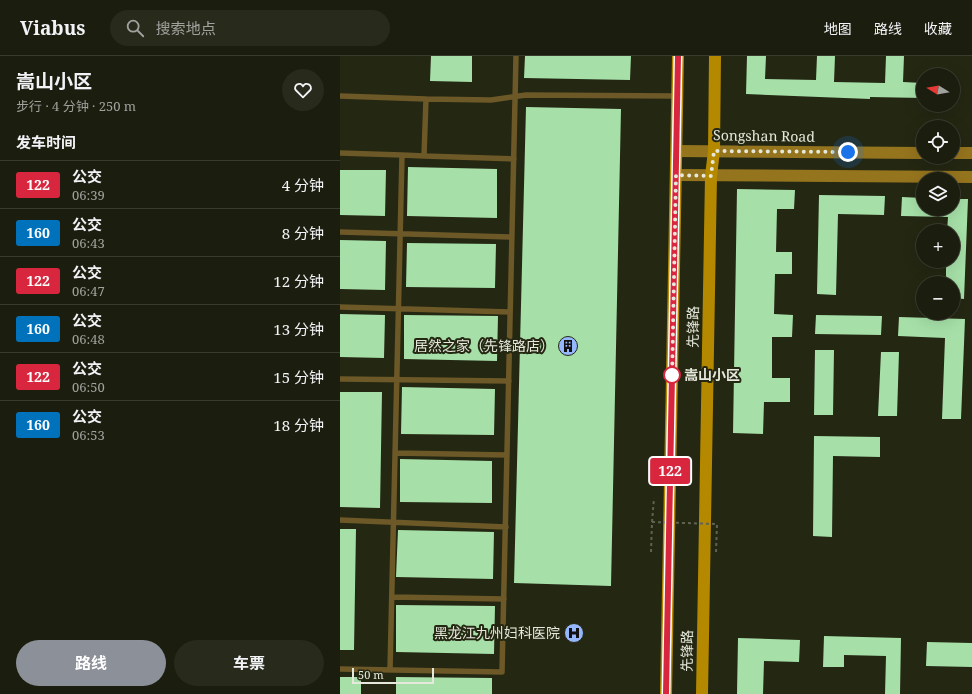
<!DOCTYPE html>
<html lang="zh">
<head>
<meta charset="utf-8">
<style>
	:root { --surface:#1b1d0e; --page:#282a1c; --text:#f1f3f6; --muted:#a0a29e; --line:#393b2e; --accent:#8c9099 }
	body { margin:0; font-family:"Noto Serif","Noto Sans SC",serif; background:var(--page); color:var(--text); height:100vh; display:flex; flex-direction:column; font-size:15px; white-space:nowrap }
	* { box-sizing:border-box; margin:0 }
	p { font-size:13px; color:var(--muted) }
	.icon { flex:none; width:22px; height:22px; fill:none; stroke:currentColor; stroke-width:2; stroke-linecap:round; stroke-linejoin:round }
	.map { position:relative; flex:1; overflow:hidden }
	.panel { display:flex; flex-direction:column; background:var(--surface); width:340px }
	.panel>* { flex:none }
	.badge { padding:0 8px; border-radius:3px; font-size:14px; line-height:26px }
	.needle { width:26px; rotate:281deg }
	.tools { position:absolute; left:576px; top:12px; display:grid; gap:8px }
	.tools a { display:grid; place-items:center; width:44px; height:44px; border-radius:50%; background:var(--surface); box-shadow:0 4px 16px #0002,0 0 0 1px var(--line); font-size:20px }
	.scale { position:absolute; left:12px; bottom:10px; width:82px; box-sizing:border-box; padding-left:4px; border:2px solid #e5e8db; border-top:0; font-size:11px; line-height:14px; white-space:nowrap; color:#e5e8db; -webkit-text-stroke:3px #242712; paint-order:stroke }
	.you { position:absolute; width:20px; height:20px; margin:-10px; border:3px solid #fff; border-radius:50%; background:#1a73e8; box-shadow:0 0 0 6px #1a73e833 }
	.map>.badge { position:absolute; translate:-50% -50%; box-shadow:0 0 0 2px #fff }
	h2 { padding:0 16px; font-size:15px; line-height:36px }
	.round { display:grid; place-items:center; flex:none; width:42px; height:42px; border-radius:21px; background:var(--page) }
	.overview { display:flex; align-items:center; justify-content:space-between; height:68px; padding:0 16px }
	h1 { font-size:19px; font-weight:700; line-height:30px }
	.button { display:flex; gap:8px; margin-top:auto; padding:8px 16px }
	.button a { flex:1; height:46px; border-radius:24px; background:var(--accent); color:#fff; font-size:16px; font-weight:700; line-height:46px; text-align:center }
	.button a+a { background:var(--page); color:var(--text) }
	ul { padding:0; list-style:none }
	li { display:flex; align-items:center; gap:12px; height:48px; padding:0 16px; border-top:1px solid var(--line) }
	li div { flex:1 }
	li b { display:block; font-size:15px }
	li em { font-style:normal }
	li .badge { min-width:44px; font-weight:700; text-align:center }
	header { display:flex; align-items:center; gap:24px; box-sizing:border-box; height:56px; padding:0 20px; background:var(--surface); border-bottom:1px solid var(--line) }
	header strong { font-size:19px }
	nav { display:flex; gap:22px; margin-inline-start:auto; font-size:14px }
	.search { width:280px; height:36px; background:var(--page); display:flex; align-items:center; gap:10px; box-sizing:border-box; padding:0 14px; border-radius:22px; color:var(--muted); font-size:15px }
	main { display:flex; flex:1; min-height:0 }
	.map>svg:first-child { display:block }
</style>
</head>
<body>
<header>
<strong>Viabus</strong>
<div class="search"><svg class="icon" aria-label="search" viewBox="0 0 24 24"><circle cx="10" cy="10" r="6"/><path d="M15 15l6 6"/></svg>搜索地点</div>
<nav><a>地图</a><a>路线</a><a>收藏</a></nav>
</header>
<main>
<section class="panel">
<div class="overview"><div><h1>嵩山小区</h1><p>步行 · 4 分钟 · 250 m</p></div><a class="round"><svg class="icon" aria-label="heart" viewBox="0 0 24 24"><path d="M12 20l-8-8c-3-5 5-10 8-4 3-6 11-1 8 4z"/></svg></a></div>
<h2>发车时间</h2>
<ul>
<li><span class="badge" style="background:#d7263d;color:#fff">122</span><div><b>公交</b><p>06:39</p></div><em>4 分钟</em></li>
<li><span class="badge" style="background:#0072bc;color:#fff">160</span><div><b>公交</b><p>06:43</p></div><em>8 分钟</em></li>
<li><span class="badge" style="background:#d7263d;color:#fff">122</span><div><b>公交</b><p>06:47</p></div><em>12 分钟</em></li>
<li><span class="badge" style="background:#0072bc;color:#fff">160</span><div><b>公交</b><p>06:48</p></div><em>13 分钟</em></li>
<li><span class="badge" style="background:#d7263d;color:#fff">122</span><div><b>公交</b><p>06:50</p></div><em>15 分钟</em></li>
<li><span class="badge" style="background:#0072bc;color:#fff">160</span><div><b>公交</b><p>06:53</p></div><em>18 分钟</em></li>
</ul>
<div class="button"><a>路线</a><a>车票</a></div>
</section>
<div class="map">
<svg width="632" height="638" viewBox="0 0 632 638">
	<rect width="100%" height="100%" fill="#242712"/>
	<!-- building -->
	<path fill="#a6e0a8" d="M91,0h41v26l-42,-1z
		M185,0h106l-1,24 -106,-2z
		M407,0h19l-1,23 51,1 1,-24h18l-1,26 51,1 1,-27h18l-1,26 20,1v15l-53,-1v2l-124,-5z
		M186,51l95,2 -10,477 -97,-3z
		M68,111l89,2v49l-90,-2z
		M0,114h46l-1,46 -45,-1z
		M397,133l58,1 -1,19h-17l-1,43h16v22h-17l-1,40 19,1 -1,22h-20v41h18v24h-26l-1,32 -30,-1z
		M479,139l66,1 -1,19 -46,-1 -2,81 -19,-1z
		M562,141l21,1v11h30v-10h15l-4,100 -11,-1v-15h-7v-22h7v-30h-6l1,-14 -47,-1z
		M0,184l46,1 -1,49 -45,-1z
		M67,187l89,1 -1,44 -89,-1z
		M0,258l45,1 -1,43 -44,-1z
		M64,259l94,1 -1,45 -93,-2z
		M476,259l66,1 -1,19 -66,-1z
		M559,261l66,2 -4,100h-19l3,-81 -47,-2z
		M475,294h19l-1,65h-19z
		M541,296h18l-2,64h-19z
		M62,331l93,2 -1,46 -93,-1z
		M0,336h42l-2,116 -40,-1z
		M474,380l66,1v20l-47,-1 -1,81 -19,-1z
		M60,403l92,2v42l-92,-1z
		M0,473h16l-2,121h-14z
		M58,474l96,2 -1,47 -97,-2z
		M56,549l99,1 -1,48 -98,-2z
		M484,580l77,2 -1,56h-15l1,-38 -42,-1v12h-21z
		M398,582l62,2 -1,22 -35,-1 -1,33h-26z
		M587,586l45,1v24l-46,-1z
		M0,621h21v17h-21z
		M56,621l96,1v16h-96z"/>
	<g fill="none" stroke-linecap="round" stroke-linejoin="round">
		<!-- path -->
		<path stroke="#606351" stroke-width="2" stroke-dasharray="3 3" stroke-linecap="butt" d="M312,466l2,-24"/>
		<!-- lane -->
		<path stroke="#6d5828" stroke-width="5.5" d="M0,40l86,3
			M0,97l62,2
			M84,100l90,3
			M0,176l172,5
			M0,251l170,5
			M0,323l169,2
			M55,397l112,2
			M0,464l166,7
			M52,541l112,2
			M0,613l162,3 14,-616
			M50,614l12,-515 22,1 2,-57 65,1 35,-5 151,1"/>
		<!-- secondary -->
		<path stroke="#95741e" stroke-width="12" d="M337,95l246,2
			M613,97h19
			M336,119l296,2"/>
		<!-- primary -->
		<path stroke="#b48900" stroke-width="12" d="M326,638l12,-638
			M362,638l9,-518 3,-25 1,-95"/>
		<!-- path-bridge -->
		<path stroke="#606351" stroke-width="2" stroke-dasharray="3 3" stroke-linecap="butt" d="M311,496l1,-30 65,2 -1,29"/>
	</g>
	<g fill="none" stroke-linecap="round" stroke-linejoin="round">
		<!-- line casing -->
		<g stroke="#fff" stroke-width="9">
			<path id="line" d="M326,638l12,-638"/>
		</g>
		<!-- line -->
		<use href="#line" stroke="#d7263d" stroke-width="6"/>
		<!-- walk -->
		<path stroke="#e5e8db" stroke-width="4" stroke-dasharray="0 7.2" d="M332,319v5l4,-205 35,1 3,-25 134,1"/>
	</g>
	<!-- icons -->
	<defs>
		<g id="building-disc" transform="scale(1)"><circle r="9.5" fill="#94b7fd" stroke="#242712"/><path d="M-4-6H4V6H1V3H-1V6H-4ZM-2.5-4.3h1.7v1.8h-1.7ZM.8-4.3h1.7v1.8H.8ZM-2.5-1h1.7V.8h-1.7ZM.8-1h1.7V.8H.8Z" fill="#111"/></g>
		<g id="hospital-disc" transform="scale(1)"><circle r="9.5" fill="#94b7fd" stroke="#242712"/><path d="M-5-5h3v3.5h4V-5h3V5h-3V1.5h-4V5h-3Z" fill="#111"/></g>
	</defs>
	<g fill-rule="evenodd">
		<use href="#building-disc" x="228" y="290"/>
		<use href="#hospital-disc" x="234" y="577"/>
	</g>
	<!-- markers -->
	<circle fill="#fff" stroke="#d7263d" stroke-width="2" cx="332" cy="319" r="8"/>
	<g text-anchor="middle" stroke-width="4" stroke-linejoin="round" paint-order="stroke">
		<!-- street labels -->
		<g font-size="14" fill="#e5e8db" stroke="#242712">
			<text transform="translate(424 80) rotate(1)" y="5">Songshan Road</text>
			<text transform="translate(353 271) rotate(-89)" y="5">先锋路</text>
			<text transform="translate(347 595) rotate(-89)" y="5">先锋路</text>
		</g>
		<!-- poi labels -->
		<g font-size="14" fill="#e5e8db" stroke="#242712" text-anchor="end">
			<text x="214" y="295">居然之家（先锋路店）</text>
			<text x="220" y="582">黑龙江九州妇科医院</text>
		</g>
		<!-- stop labels -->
		<g font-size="14" font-weight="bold" fill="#e5e8db" stroke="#242712" text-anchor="start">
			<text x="344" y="324">嵩山小区</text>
		</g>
	</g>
</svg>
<div class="tools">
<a><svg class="needle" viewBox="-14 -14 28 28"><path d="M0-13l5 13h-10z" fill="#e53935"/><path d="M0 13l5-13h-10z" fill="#a0a29e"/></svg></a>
<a><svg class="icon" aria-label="locate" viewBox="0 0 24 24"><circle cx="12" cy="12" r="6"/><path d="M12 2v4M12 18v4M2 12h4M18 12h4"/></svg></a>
<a><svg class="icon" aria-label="layers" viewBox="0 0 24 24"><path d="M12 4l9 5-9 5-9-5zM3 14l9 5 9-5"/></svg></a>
<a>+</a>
<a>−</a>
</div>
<div class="scale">50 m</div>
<div class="you" style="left:508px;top:96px"></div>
<b class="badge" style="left:330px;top:415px;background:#d7263d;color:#fff">122</b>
</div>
</main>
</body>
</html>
